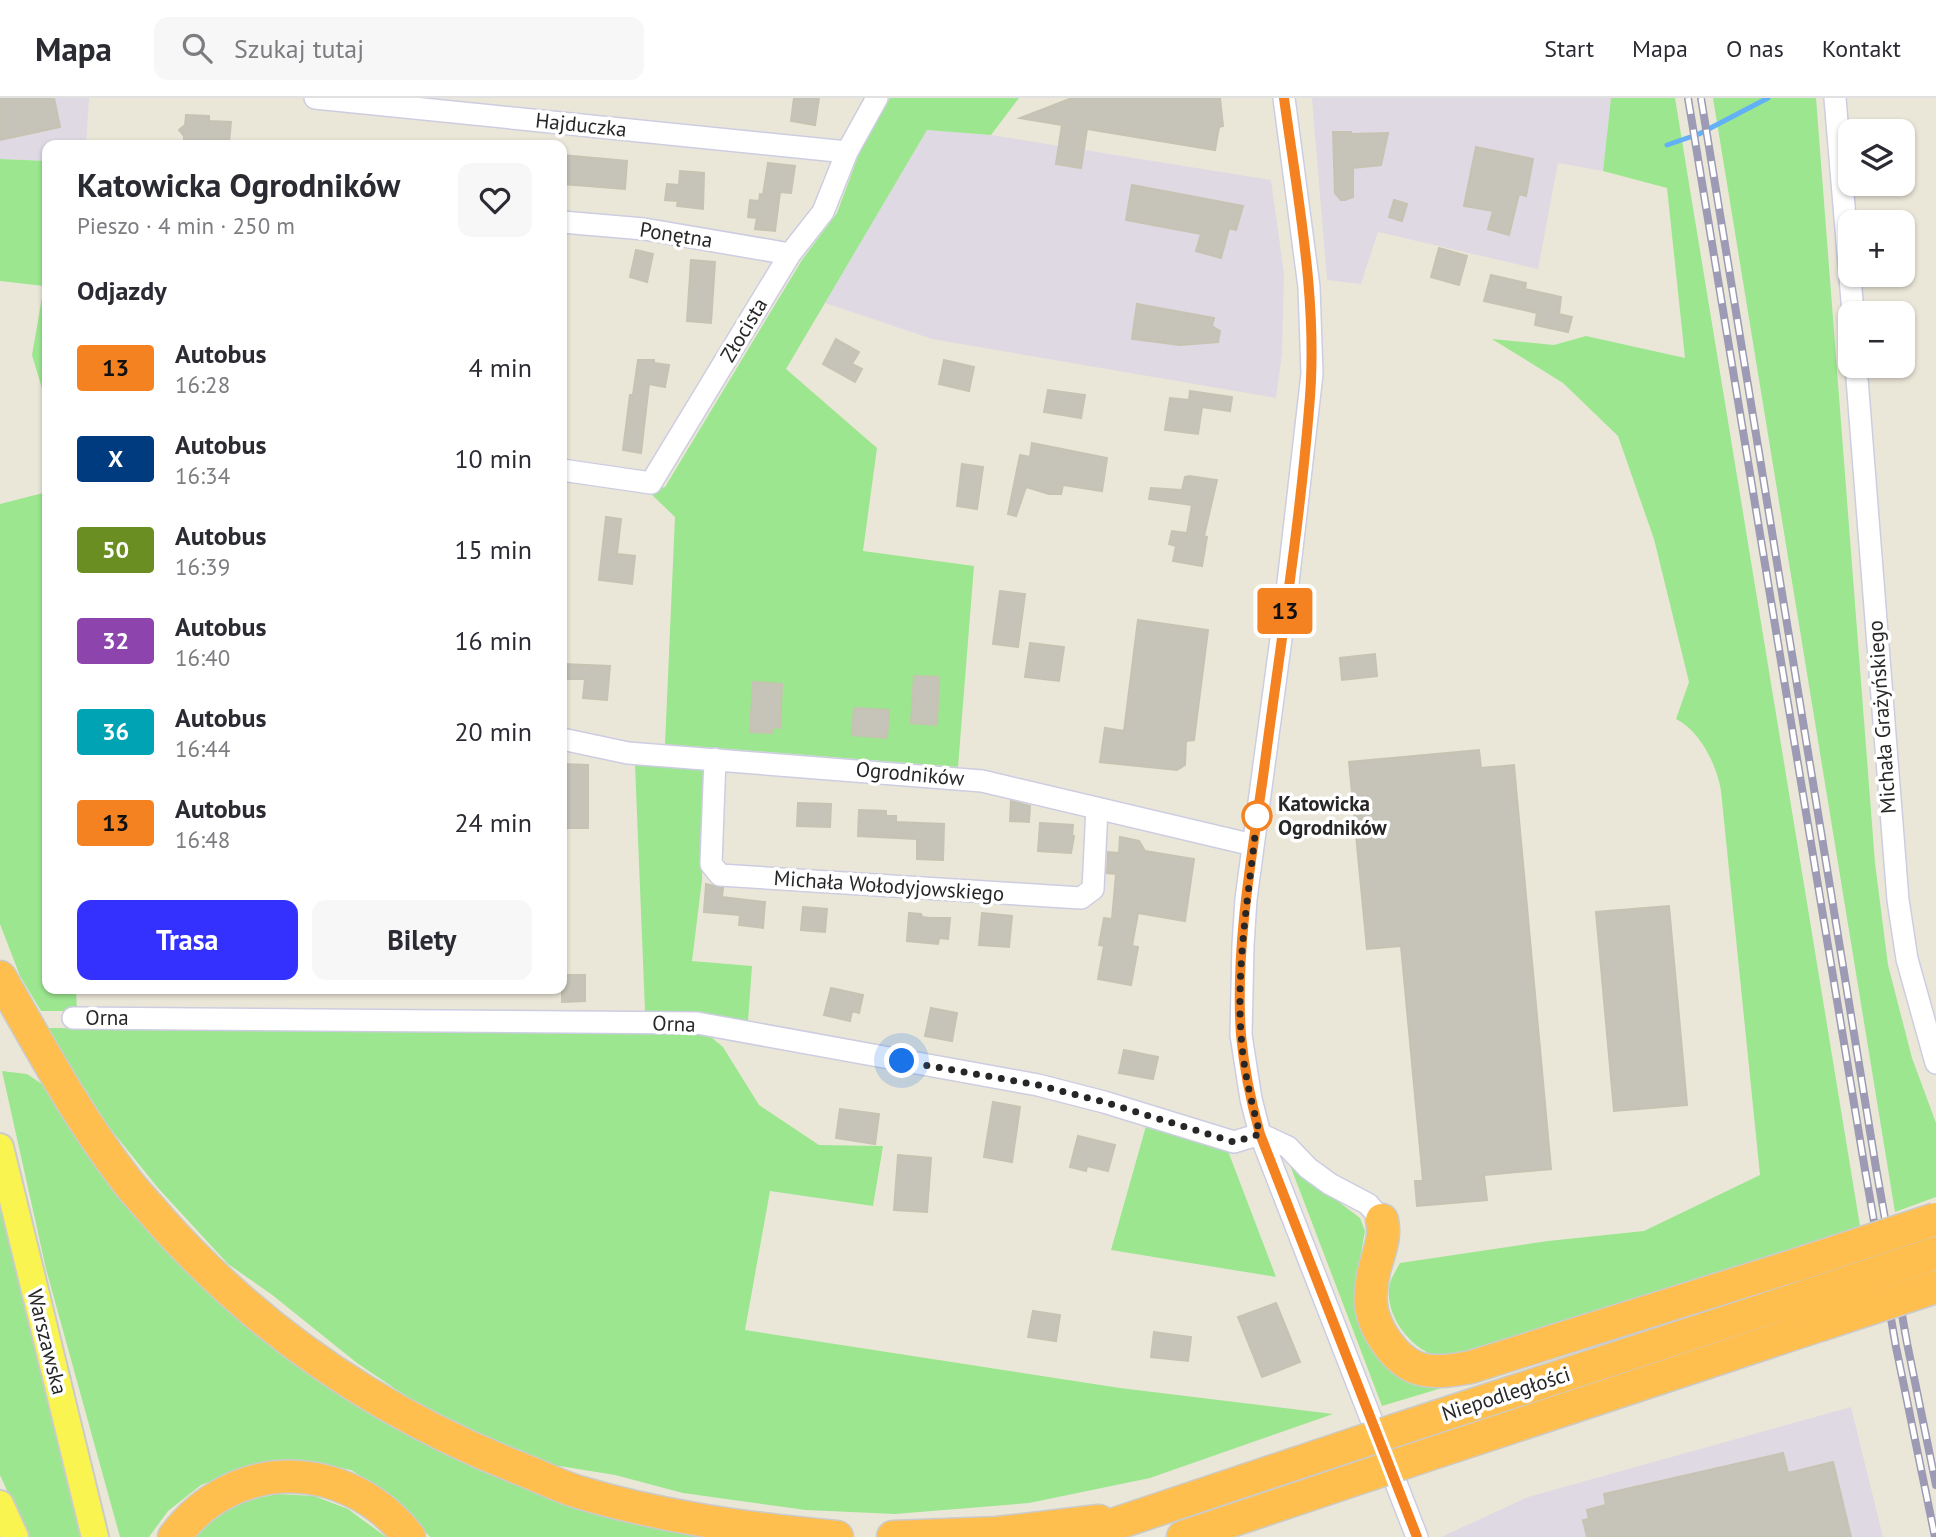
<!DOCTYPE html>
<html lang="pl">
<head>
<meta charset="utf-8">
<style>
	:root { --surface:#fff; --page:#f7f7f7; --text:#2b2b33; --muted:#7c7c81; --line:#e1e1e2; --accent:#3431ff }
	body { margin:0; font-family:"PT Sans",sans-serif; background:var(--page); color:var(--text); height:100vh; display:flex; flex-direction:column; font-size:26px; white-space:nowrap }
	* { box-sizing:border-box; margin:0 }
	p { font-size:23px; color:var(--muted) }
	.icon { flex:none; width:38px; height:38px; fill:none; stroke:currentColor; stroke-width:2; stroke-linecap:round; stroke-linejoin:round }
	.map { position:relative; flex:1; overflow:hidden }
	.panel { position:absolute; left:42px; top:42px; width:525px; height:854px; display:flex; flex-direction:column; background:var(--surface); border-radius:14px; box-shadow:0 2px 5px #0004 }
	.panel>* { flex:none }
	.badge { padding:0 14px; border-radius:5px; font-size:24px; line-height:46px }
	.tools { position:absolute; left:1838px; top:21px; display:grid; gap:14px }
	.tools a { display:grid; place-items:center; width:77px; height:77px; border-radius:14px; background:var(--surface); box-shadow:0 2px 5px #0004; font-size:35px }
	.you { position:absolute; width:35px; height:35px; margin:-18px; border:5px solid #fff; border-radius:50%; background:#1a73e8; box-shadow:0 0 0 10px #1a73e833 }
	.map>.badge { position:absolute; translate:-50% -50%; box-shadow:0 0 0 4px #fff }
	h2 { padding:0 35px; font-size:26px; line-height:63px }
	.round { display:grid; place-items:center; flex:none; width:74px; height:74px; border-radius:14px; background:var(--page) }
	.overview { display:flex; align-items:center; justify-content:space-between; height:119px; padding:0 35px }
	h1 { font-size:33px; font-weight:600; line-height:52px }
	.cta { display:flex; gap:14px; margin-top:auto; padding:14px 35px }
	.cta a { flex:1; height:80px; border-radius:14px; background:var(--accent); color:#fff; font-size:28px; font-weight:600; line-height:80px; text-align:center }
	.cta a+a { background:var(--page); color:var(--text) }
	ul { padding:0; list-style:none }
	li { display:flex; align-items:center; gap:21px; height:91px; padding:0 35px }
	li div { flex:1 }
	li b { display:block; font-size:26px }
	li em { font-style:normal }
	li .badge { min-width:77px; font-weight:700; text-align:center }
	header { display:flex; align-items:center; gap:42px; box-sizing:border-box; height:98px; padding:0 35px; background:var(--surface); border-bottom:2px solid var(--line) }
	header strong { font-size:33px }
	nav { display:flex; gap:38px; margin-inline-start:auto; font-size:24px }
	.search { width:490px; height:63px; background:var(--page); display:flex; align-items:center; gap:18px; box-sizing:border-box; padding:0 24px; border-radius:14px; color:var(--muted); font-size:26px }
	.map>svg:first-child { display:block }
</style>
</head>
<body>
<header>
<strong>Mapa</strong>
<div class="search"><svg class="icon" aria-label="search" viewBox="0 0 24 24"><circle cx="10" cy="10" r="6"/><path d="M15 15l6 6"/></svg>Szukaj tutaj</div>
<nav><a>Start</a><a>Mapa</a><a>O nas</a><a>Kontakt</a></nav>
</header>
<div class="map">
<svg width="1936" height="1439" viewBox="0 0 1936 1439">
	<rect width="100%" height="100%" fill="#ebe7d8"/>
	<!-- industrial -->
	<path fill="#ded9e3" d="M0,0h89l-3,47h-39v16l-47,-2z
		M1312,0h299l-8,73 -45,-8 -20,106 -160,-37 -17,52 -34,-4z
		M927,32l64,5 280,45 13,94 -2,80 -6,44 -344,-59 -107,-36z
		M1851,1309l32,130h-442l87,-40z"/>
	<!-- green -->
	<path fill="#9ce690" d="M890,0h129l-28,37 -64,-5 -141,239 91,79 -14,103 111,15 -16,201 -293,-23 10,-227 -27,-26 17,-4 137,-227 35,-47 22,-59z
		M1611,0h64l185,1128 -387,128c-11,0 -29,4 -40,1 -26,-10 -50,-44 -43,-72 2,-7 7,-14 10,-20l148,-22 96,-10 116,-56 -39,-384c-4,-26 -21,-60 -45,-72l13,-37 -35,-143 -36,-103 -55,-53 -71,-44 62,6 32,-9 99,22 -18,-170 -64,-17z
		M1713,0h103l59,765 13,102 24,93 24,65v74l-41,15z
		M0,61l47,2v244l-15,-50 12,-69 -44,-5z
		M47,394v497h29l1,22h-36l-21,-35 -20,-52v-420z
		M635,667l69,4 -2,111 -10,81 60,5 -4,55 -103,-10z
		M47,930l659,5 17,14 36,58 60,40 64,1 -10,60 -103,-15 -25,139 375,58 213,26 -183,64 -121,25 -134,11 -89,-4 -123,-17 -68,-18 -62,-10 -125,-54 -71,-48 -86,-69 -43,-30 -70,-76 -50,-62z
		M2,973l25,3 15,10 39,61 92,111 220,168 88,47 95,33 150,33h-296l-36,-40 -43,-27 -52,-10 -49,6 -49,19 -33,26 -19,26h-29l-74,-268z
		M1146,1028l82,25 48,126 -165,-27z
		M1290,1067l70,53 5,13 -9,49 5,26 55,74 29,7 -63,19z
		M0,1108l80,331h-52l-28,-62z
		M279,1396l35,2 34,13 38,28h-196c26,-29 52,-37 89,-43z"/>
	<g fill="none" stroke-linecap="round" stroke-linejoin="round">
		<!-- stream -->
		<path stroke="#62b1f6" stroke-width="5" d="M1667,47l32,-11 69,-36"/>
	</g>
	<!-- building -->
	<path fill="#c6c3b8" stroke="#c6c3b2" stroke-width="2" d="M0,0h54l6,29 -60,13z
		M794,0h25l-4,27 -24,-4z
		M1072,0h148l3,28 -4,1 -4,23 -128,-21 -6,39 -25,-4 6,-39 -42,-7z
		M186,17l23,1v5l22,1 -2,20 -21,-2v5l-24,-1v-8l-5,-6 6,-5z
		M1333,34h18v2l37,-1 -7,32 -28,3v29l-8,3h-4l-6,-7z
		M1476,49l57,12 -7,37 -7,-2 -10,41 -21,-6 5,-18 -29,-5z
		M562,57l65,6 -2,28 -63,-5z
		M768,65l27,3 -4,27 -11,-1 -5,39 -20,-2 2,-11 -9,-1 2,-17 9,1 1,-7 3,1z
		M680,73l24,2 -1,36 -26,-3 1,-5 -13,-1 2,-16 12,1z
		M1132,87l111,21 -7,24 -7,-2 -8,30 -25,-7 5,-17 -75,-14z
		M1394,102l13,4 -5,17 -13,-4z
		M1439,150l28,8 -8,29 -28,-8z
		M636,152l17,4 -6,28 -17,-5z
		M691,162l24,2 -4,61 -24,-2z
		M1491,177l35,8 -1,6 36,8 -2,17 13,3 -4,15 -33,-7 2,-12 -53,-12z
		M1137,206l77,14 -2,8 8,5 -2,11 -38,3 -48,-6z
		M836,241l23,13 -7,12 10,5 -7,13 -32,-18z
		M638,262h16v3l15,2 -4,22 -16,-3 -8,69 -18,-3 7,-55h3z
		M944,262l30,7 -5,24 -30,-7z
		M1048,292l37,5 -4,23 -37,-6z
		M1190,293l42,6 -2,14 -28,-4 -4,27 -33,-4 5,-32 19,2z
		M1032,345l75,15 -5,33 -39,-6 -2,9h-12l-23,-7 -10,29 -8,-2 12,-59 10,2z
		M962,366l21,3 -6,42 -20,-3z
		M1189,378l28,4 -13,56 3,1 -5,29 -29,-5 3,-15 -7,-2 3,-13 15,2 5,-28 -43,-6 2,-11 31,2 3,-13z
		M606,419l15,2 -4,35 18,2 -3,28 -33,-4z
		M1000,493l25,3 -7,53 -25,-3z
		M1138,522l70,10 -14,110 -8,1 -1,24 -8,5 -77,-8 5,-34 19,3z
		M1030,545l34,4 -5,34 -34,-4z
		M1375,556l2,22 -35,4 -2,-22z
		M562,566l48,2 -3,34 -24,-2 2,-19h-23z
		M914,578l25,1 -2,48 -26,-2z
		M753,584l29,2 -2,44 -7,-1 -1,6 -22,-1z
		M854,610l35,2 -2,28 -35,-3z
		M1479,652l2,18 33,-3 37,404 -67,6 3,25 -70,6 -2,-25h8l-22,-235 -34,3 -18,-187z
		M562,666l26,1v63h-26z
		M1011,703l19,5 -1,16 -19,-1z
		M798,705l33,1 -1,23 -33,-1z
		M859,712l27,1v5h10v6l48,2 -1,36 -26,-1v-20l-59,-3z
		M1040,725l33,2 -1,11h2l-3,17 -33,-2z
		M1120,739l19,4 6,10 49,8 -9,62 -47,-8 -6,33 6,1 -7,38 -33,-6 6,-33 -5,-1 5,-27 8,1 4,-45 -9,-1 1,-21 11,1z
		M706,786l17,4 -1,9 43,5 -2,26 -24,-3 1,-10 -36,-3z
		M1669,808l18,199 -73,6 -18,-199z
		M803,809l24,2 -2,23 -24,-2z
		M909,815l12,1 1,3 8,1h20l-2,21 -9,-1 -1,6 -31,-3z
		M982,815l30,3 -3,31 -30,-2z
		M562,877h23v26l-23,1z
		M831,890l32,7 -4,18 -7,-2 -2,10 -26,-6z
		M931,910l26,5 -5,28 -27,-5z
		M1124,952l34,7 -5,22 -34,-6z
		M993,1004l27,5 -8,55 -28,-5z
		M840,1011l39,5 -4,30 -39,-6z
		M1078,1038l37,9 -7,26 -21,-5 -1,5 -16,-4z
		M898,1057l33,3 -4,54 -33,-2z
		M1276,1205l24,59 -38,15 -24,-60z
		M1033,1213l27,4 -4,26 -28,-4z
		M1154,1234l37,5 -3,24 -37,-4z
		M1783,1355l5,20 45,-11 18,75h-264l-4,-17 6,-1 -2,-9 19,-5 -2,-11z"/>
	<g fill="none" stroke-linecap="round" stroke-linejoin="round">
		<!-- minor casing -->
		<g stroke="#cdcde2" stroke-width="24">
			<path id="minor" d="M315,0l532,54
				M1284,0l25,189 3,87 -27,235 -39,290 -3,46 -2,90 10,64 9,35 157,403
				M1835,0l18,215
				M562,124l82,7 146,25
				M1856,268l42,534 9,59 29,104
				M562,372l89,13 139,-229 33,-42 24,-60 30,-54
				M562,641l66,14 354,28 271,64
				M715,661l-4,105 9,11 361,23 12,-9 4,-81
				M73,920l624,5 341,62 66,17 130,40 26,-8
				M1260,1036l28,13 20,21 22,16 38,20 14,16"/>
		</g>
		<!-- major casing -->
		<g stroke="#cbcbcb" stroke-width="30">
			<path id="major" d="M0,1049l95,390
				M0,1406l15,33"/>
		</g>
		<!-- highway casing -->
		<g stroke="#cbcbcb" stroke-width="35">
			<path id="highway" d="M0,879c39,68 76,137 123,199 11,16 26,30 38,45 100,112 220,193 360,248 18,7 36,16 54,22 85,26 174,38 262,46
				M1382,1122c5,23 -8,40 -10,63 -1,7 -2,15 -1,22 3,24 23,54 46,63 17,6 37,2 54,-1l328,-103
				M1396,1332l413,-135
				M1409,1363l411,-136
				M174,1439c61,-82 173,-79 235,0
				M893,1439l104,-4 102,-12
				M1076,1439l281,-94
				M1183,1439l185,-62"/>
		</g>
		<!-- minor -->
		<use href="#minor" stroke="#fff" stroke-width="21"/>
		<!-- major -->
		<use href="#major" stroke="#f9f44f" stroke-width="26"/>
		<!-- highway -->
		<use href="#highway" stroke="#ffbf4f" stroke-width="32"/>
		<!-- rail casing -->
		<g stroke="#9c9ab4" stroke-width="8">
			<path id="rail" d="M1688,0l177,1072 31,177 39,190
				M1701,0l175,1070 31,175 29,142"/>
		</g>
		<!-- rail -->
		<use href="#rail" stroke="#fff" stroke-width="5" stroke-dasharray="16" stroke-linecap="butt"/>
		<!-- highway-bridge casing -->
		<g stroke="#cbcbcb" stroke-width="35" stroke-linecap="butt">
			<path id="highway-bridge" d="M1799,1166l137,-45
				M1809,1197l127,-42
				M1820,1227l116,-38
				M1357,1345l39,-13
				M1368,1377l41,-14"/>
		</g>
		<!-- highway-bridge -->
		<use href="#highway-bridge" stroke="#ffbf4f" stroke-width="32"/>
	</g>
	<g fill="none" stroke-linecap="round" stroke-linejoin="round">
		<!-- line casing -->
		<g stroke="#fff" stroke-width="16">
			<path id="line" d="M1284,0c14,103 35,207 25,311 -10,123 -30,245 -46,368 -12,83 -28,175 -22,258 3,34 10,67 19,99l157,403"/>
		</g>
		<!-- line -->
		<use href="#line" stroke="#f58220" stroke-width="10"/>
		<!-- walk -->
		<path stroke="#272727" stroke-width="7" stroke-dasharray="0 12.6" d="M902,963l136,24 66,17 130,40 26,-8c-9,-33 -17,-66 -19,-100 -5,-73 9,-146 16,-218"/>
	</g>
	<!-- markers -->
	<circle fill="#fff" stroke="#f58220" stroke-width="3.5" cx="1257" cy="718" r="14"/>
	<g text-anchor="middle" stroke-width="7" stroke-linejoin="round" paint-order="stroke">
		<!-- street labels -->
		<g font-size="21" fill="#272727" stroke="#fff">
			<text transform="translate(581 27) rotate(6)" y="7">Hajduczka</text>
			<text transform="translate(676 137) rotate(9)" y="7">Ponętna</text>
			<text transform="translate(744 232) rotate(-59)" y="7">Złocista</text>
			<text transform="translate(1882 619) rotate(-94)" y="7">Michała Grażyńskiego</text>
			<text transform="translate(910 676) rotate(5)" y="7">Ogrodników</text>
			<text transform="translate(889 788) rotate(4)" y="7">Michała Wołodyjowskiego</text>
			<text x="107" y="927">Orna</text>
			<text transform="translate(674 926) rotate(2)" y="7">Orna</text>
			<text transform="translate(47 1244) rotate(76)" y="7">Warszawska</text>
			<text transform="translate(1506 1296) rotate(-18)" y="7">Niepodległości</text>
		</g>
		<!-- stop labels -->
		<g font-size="21" font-weight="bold" fill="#272727" stroke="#fff" text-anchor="start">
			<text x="1278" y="713">Katowicka<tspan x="1278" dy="24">Ogrodników</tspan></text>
		</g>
	</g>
</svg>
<div class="tools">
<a><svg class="icon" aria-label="layers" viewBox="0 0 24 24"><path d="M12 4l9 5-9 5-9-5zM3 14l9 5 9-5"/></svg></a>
<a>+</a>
<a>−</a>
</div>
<div class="you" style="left:902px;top:963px"></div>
<b class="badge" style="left:1285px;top:513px;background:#f58220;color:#111">13</b>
<section class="panel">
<div class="overview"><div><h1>Katowicka Ogrodników</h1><p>Pieszo · 4 min · 250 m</p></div><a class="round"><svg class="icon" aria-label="heart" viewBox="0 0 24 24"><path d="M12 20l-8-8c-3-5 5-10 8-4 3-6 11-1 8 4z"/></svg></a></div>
<h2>Odjazdy</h2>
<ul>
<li><span class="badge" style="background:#f58220;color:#111">13</span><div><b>Autobus</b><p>16:28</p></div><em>4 min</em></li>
<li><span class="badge" style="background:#003b80;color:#fff">X</span><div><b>Autobus</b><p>16:34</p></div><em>10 min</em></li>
<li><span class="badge" style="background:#6b8e23;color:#fff">50</span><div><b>Autobus</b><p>16:39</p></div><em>15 min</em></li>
<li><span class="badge" style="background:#8e44ad;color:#fff">32</span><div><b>Autobus</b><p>16:40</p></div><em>16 min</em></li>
<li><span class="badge" style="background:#00a3b4;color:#fff">36</span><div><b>Autobus</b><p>16:44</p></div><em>20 min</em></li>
<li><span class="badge" style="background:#f58220;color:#111">13</span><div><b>Autobus</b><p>16:48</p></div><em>24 min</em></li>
</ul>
<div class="cta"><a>Trasa</a><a>Bilety</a></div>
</section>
</div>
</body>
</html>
